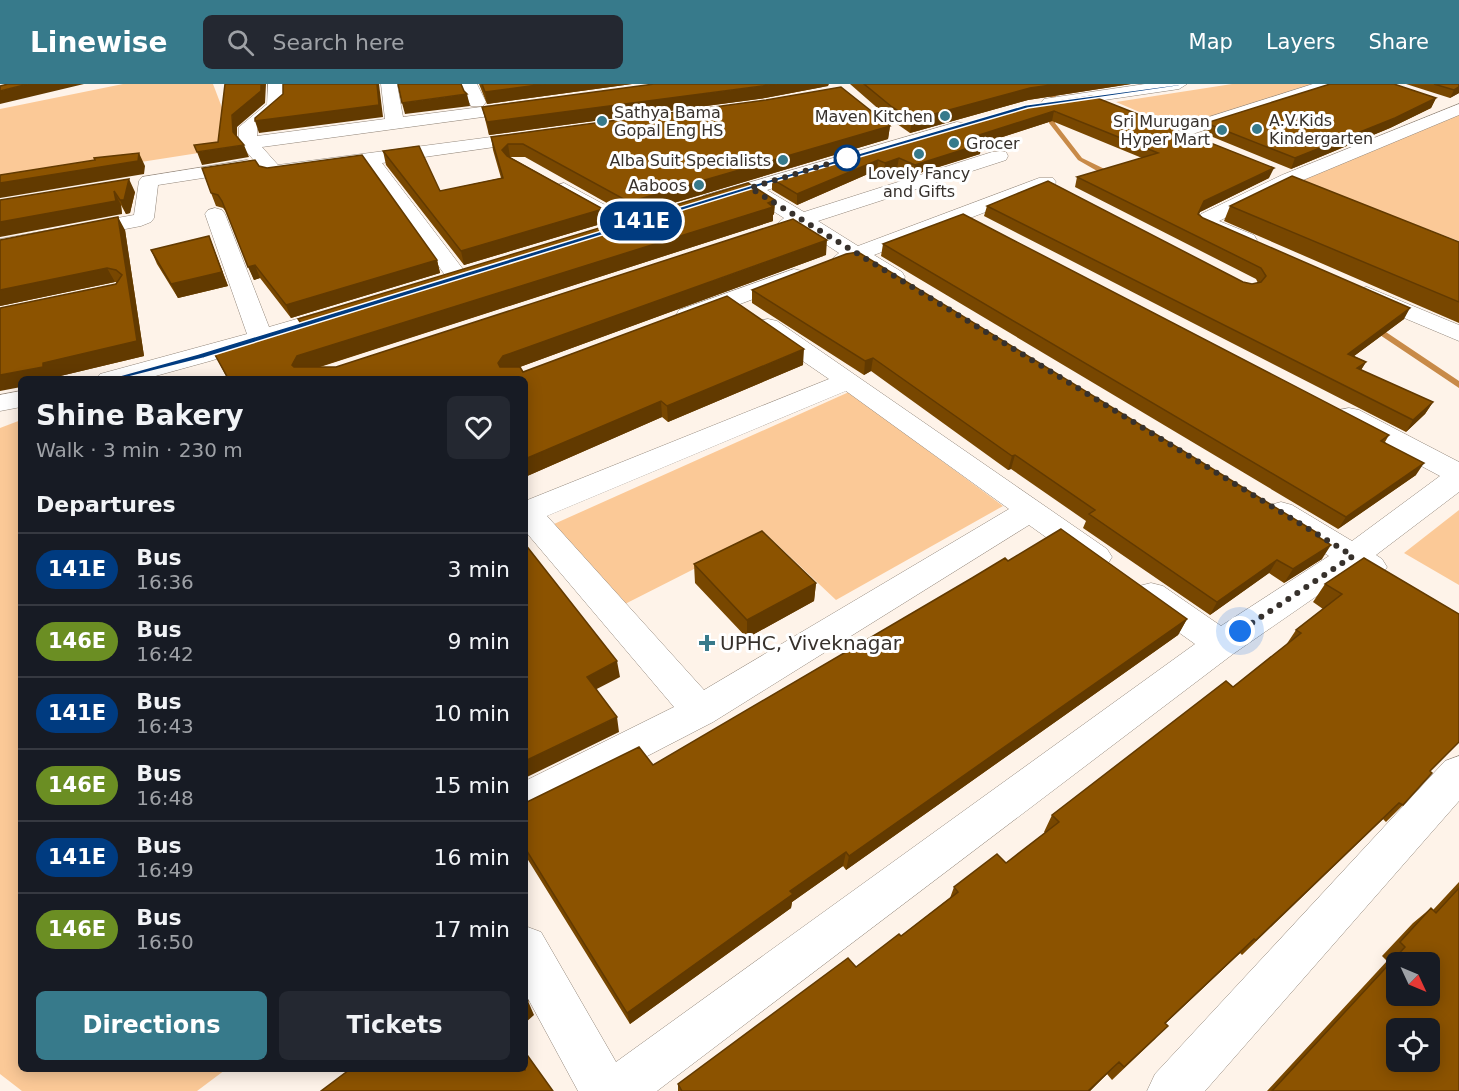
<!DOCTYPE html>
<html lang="en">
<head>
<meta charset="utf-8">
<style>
	:root { --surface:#171b24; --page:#242831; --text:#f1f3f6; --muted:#9ea1a6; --line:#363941; --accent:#377a8b }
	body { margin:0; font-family:"DejaVu Sans",sans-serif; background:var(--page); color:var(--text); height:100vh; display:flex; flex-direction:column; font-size:22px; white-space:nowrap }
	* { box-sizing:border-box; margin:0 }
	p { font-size:20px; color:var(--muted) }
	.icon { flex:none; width:33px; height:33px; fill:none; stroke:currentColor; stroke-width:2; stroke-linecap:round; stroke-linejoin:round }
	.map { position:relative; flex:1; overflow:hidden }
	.side { position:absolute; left:18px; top:292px; width:510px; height:696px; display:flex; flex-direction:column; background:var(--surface); border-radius:9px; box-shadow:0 3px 15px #0003 }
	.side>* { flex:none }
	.badge { padding:0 12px; border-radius:20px; font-size:21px; line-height:39px }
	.needle { width:39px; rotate:134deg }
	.controls { position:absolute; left:1386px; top:868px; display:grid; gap:12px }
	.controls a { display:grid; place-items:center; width:54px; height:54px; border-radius:9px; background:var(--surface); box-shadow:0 3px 15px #0003; font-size:30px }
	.you { position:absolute; width:30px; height:30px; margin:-15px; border:4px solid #fff; border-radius:50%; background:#1a73e8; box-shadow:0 0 0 9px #1a73e833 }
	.map>.badge { position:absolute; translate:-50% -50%; box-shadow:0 0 0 3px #fff }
	h2 { padding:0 18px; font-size:22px; line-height:54px }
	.round { display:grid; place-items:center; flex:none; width:63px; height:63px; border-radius:9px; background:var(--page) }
	.headline { display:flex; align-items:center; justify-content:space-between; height:102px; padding:0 18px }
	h1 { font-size:28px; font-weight:700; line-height:45px }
	.primary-button { display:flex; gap:12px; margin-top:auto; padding:12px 18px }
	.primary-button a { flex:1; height:69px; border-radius:9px; background:var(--accent); color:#fff; font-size:24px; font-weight:700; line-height:69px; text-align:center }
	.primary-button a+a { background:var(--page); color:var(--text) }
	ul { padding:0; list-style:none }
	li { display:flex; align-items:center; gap:18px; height:72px; padding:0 18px; border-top:2px solid var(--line) }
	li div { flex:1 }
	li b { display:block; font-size:22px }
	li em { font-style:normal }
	li .badge { min-width:66px; font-weight:700; text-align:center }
	header { display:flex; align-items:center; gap:36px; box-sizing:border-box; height:84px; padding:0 30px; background:var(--accent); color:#fff }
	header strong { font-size:28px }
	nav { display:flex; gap:33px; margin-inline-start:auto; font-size:21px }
	.search { width:420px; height:54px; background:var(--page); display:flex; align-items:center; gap:15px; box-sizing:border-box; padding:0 21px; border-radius:9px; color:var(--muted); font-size:22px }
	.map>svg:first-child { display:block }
</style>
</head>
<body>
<header>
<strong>Linewise</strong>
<div class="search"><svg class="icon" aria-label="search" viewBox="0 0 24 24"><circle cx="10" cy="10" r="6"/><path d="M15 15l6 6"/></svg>Search here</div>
<nav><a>Map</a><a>Layers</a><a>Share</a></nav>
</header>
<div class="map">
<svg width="1459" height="1007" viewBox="0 0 1459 1007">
	<rect width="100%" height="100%" fill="#fef3e9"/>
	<!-- green -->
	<path fill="#fbc997" d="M123,0h90l24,63 -237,37v-75z
		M1232,0h80l-135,44 -61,-26z
		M1459,25v132l-162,-61z
		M849,308l154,114 -167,94 -71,-67 -142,72 -69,-81z
		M21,336v650h204l-28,21h-175l-22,-17v-646z
		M1459,426v75l-55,-32z"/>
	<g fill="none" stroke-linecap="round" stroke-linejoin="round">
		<!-- stream -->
		<path fill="#c88a48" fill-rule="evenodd" d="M1040,0h6l11,14 -2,25 27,35 35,17v4h-6l-33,-19 -29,-37 2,-25z
			M1371,238l88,59v7l-91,-61 -1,-2z"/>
		<!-- minor casing -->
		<g stroke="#92867a" stroke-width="1">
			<path id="minor" d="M268,0h16l1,22 -28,23v7l128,-17 -4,-35h16l6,33 124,-16 6,1 3,4 -3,4 -6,1 -265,36 16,18 259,-34 6,1 3,4 -3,4 -6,1 -155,22 87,114 -3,5 -8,2 -8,-2 -84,-117 -95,13 -7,-2 -6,-11 -19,-22v-16l28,-23z
				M461,0h16l9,18 -3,4h-12z
				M1145,0h42l-8,5 -129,19 -6,-1 -3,-4 3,-4 6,-1z
				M1313,0h25l-2,4 -153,49h-12l-3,-4 3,-4z
				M1459,20v11l-163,68 -77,38 35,14 3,5 -3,5c-18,4 -39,-10 -54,-18l-4,-4 5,-9 81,-39z
				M957,38l6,1 3,4 -3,4 -196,59 37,22 188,-60h14l2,4 -2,4 -188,61 40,25 181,-68h14l3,4 -3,4 -179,69 28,17 3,5 -3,5c-18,4 -33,-11 -47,-20l-12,4 -8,-2 -3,-5 7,-6 -40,-26 -11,3 -7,-2 -4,-4 7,-6 -36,-23 -38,11 -7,-2 -3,-4 3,-4z
				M247,76l7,2 3,4 -3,4 -96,15 -4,33 -3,4 -10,4 -141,27v-14l134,-24 5,-34 3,-4z
				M564,99l71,38 4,4 -4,4 -7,2 -7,-2 -64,-36 -3,-4 3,-4z
				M215,124l7,2 3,4 44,113 45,-13 9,2 3,5 -3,5 -113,35 -69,19h-45l4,-6 147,-40 -42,-120 3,-4z
				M794,185l8,2 3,5 -3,5 -105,39 -9,2 -9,-2 -3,-5 3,-5z
				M1367,203l92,38v16l-100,-42 -4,-5 4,-5z
				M768,235l9,2 330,228 5,8 -5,8 -11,3 -11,-3 -56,-40 -316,197 -174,90 -14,6v-37l149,-74 -149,-176v-30l304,-122 -70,-48 -3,-5 3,-5zM846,307l163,118 -305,181 -157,-174z
				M21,307v16l-21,4v-16z
				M1349,324l10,2 100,52v30l-83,63 6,4 5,8 -5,8 -11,4 -18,-8 -120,83 -576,437h-79l-53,-98v-67l16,6 75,130 579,-418 -56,-40 -5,-9 5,-9 12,-3 12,3 58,40 108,-70 -59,-37 -4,-7 4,-7 11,-3 11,3 60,36 88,-65 -101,-54 -4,-6 4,-6z
				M1459,672v45l-254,290h-58l8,-17 290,-313z"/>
		</g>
		<!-- minor -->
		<use href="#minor" fill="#fff" fill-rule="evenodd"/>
	</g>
	<!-- wall -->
	<path fill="#784700" d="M479,0h153l-145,20z
		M850,0h281l-103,16 -118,33 -20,-14z
		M1406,0h53v9l-9,5z
		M828,2l-63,12 -276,37 -7,-28z
		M1436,14l-5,10 -41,20 -99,41 -88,-36 3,-10z
		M1033,21l236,73 -69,34 -1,2 4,4 201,101 -50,37 12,6 -5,8 72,32 -8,12 -19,18 -422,-216 3,-10 256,76 9,2 6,-1 -2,-4 -181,-92 2,-10 65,-19 -90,-37 -71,23 -1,10 -67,21 -16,-7 -13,5 -7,-3 -80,35 -25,-15v-11z
		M890,42l-2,13 -258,77 -105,-59h-15l93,52 1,14 -140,42 -78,-100 -3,-14 57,40 61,-13 -8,-28 -2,-13z
		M259,82l178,94 3,13 -149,45 -31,-40 -6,2 -27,-67 -4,-5 -7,-2 -5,-13z
		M135,108l-5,21 -4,1 -5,-9 1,9 -122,-14z
		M775,116l-1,14 -1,1v6l-453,146h16l490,-112 -306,112 3,5 280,-7 -135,57 -6,-5 -137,60v-97h-297l-14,-27 86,-28 -2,-6z
		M1230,122l229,36v81l-235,-102z
		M125,146l19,126 -92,22v2h-31l96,-98h-2l-115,24v-66z
		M209,152l19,50 -50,12 -21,-34 -6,-14z
		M883,160l506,191 -4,7 31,33 -78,54 -457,-273z
		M752,206l566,247 4,22 -38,24 -15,-10 -59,42 -127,-87 3,-7 -75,-52 -3,1 -137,-99 -7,4 -112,-72z
		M1364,474l66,213 -27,34 -17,17 -3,-3 -141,136 -2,-2 -74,70 -11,16 -43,41 -5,-6 -17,17h-412v-7l178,-117 45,-31 49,-38 4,-11 52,-24 39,-30 -1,-1 8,-17 181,-128 53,-42 10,-15 27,-21 -10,-7 12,-18z
		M1008,477l179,58 -9,16 -332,235 -3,-4 -51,36 -1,6 -161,116 -105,-169v-52l128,-38z
		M694,480l122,19 -2,18 -67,37 -52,-55z
		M1459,798v209h-192l120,-130 -5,-5 31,-33 18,-15 2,2z"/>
	<!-- shaded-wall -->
	<path fill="#623a00" d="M28,0h56l-84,20v-13z
		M261,0h5l-1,19 -28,24v17l-4,-12 -1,-17z
		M377,0h2l4,33 -124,16 -4,-12z
		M545,0h87l-145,20 -2,-12z
		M777,0h52l-1,2 -63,12 -276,37 -2,-13z
		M1058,0h73l-103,16 -118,33 2,-13 118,-32z
		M1459,3v6l-9,5 4,-8z
		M467,10l3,12 -65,8 -3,-11z
		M1436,14l-5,10 -41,20 -99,41 4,-11z
		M1054,27l-2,10 -84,27 2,-10z
		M890,42l-2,13 -258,77 -1,-14z
		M508,60l2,13 -5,6 -3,-13z
		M981,60l-1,10 -67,21 2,-10z
		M244,61l5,12 -47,8 -5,-13z
		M139,69l6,13 -1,8 -144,24v-15z
		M899,74l-2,10 -13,5 1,-10z
		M878,76l-1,10 -80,35v-11z
		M1274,84l-5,10 -69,34 -6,13 10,-24z
		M129,95l6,13 -5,21 -4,1 -6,-14z
		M114,107l7,14 1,9 -122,23v-15z
		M775,116l-1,14 -1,1v6l-470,151 -5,8 -6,-15 5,-9z
		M603,125l1,14 -140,42 -3,-14z
		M118,133l7,13 19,126 -92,22v2h-31v7l-21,4v-16l43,-12 94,-22z
		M209,152l19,50 -50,12 -7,-14z
		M827,156l-1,15 -320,117 -5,7 -3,-16 5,-7z
		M437,176l3,13 -149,45 -5,-13z
		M255,181l5,13 -6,2 -6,-13z
		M107,184l8,14 -115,24v-16z
		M1410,224l-6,11 -62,46 6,-11z
		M804,265l-1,16 -135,57 -1,-16z
		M873,274l-2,13 -7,4 1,-14z
		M1366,278l-7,11 -2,-5z
		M661,317l1,16 -137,60v-18z
		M1433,318l-8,12 -19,18 7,-12z
		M1015,371l-4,14 -3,1 4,-14z
		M1424,379l-8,12 -78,54 8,-12z
		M1331,461l-9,14 -38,24 9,-14z
		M1277,476l-8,13 -59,42 7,-13z
		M816,499l-2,18 -67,37v-18z
		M1187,535l-9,16 -332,235 3,-14z
		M617,577l3,16 -31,16 -2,-16z
		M617,633l2,15 -94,46v-17z
		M846,768l-3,14 -51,36 -1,6 -161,116 -3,-11 163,-122z
		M1254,855l-14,14 -88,83 13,-13z
		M528,917l6,14 -9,8v-19z
		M1119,978l-29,29h-2z"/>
	<!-- building -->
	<path fill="#8c5300" stroke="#623a00" stroke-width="1.5" fill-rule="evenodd" d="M8,0h20l-28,7v-5z
		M225,0h36v7l-29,24 1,17 11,13 -47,7 -3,-7 24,-3z
		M283,0h94l2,21 -124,16v-3l28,-24z
		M398,0h63l3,7 3,3 -65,9z
		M482,0h63l-60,8z
		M654,0h123l-290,38 -5,-15z
		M864,0h194l-28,4 -118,32 -20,-13z
		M1330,0h64l42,14 -41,20 -100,40 -89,-35z
		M1434,0h25v3l-5,3z
		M841,3l49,39 -261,76 -106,-58h-15l-6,6 5,6 96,53 -142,42 -78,-100 36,-5 21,45 63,-13 -12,-41 275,-37z
		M1092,12l182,72 -70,33 -6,13 5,4 207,90 -62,46 18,8 -9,6 76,34 -20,18 -426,-214 61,-25 195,101 9,2 9,-2 5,-6 -5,-8 -184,-91 81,-24 -104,-42 -84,27 11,6 -66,21 -16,-7 -14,5 -7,-3 -81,34 -25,-15 261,-74z
		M139,69l-1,8 -138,22v-8l95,-15 -1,-2z
		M362,71l75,105 -151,45 -31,-40 -7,2 -26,-66 -4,-6 -7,-2 -9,-25 53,-8 4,6 8,2z
		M1292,92l167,66v60l-229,-96z
		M129,95l-5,21h-4l-6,-9 2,10 -116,21v-22z
		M748,99l27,17 -7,3 5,4 -476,149 -5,9 2,2h42l457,-148 34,21 -324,116 -5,7 2,4h20l3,5 204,-76 77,53 -137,57 -6,-5 -136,58v-79h-296l-15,-27 88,-29 -4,-5z
		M963,130l426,221 -8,6 43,22 -78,54 -463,-273z
		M118,133l19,124 -94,22v4l-43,8v-67l116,-24 6,-9 -6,-5 -9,-2 -107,22v-50z
		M209,152l13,36 -51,12 -20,-34z
		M858,168l461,282 -2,2 14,9 -38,24 -16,-9 -60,42 -128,-88 6,-4 -80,-55 -3,1 -139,-98 -8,3 -113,-71 94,-36z
		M1061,445l126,90 -338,237 -3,-4 -56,39 3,3 -166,119 -102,-165v-45l114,-56 14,18 319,-187 33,-20 3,3z
		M762,447l54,52 -69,37 -53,-56z
		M525,460l92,117 -30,16 30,40 -92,44z
		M1364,474l95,56v128l-29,29 2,2 -29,32 -4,-2 -143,137 -2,-1 -89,84 3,3 -44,41 -5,-5 -31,29h-406l-4,-7 170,-126 8,9 43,-33 2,2 57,-44 -4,-5 43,-33 9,9 53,-41 -7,-7 174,-134 7,6 68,-54 -5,-3 46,-36 -17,-10z
		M1459,804v203h-187l133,-144 -5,-5 31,-34 5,5zM1396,879h34v33h-34zM1396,945h34v33h-34z
		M525,913l3,4 -3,3z
		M525,968l28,39h-232l28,-21h176z"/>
	<!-- line -->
	<path fill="#003b80" stroke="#fff" stroke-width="1.5" d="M1179,2l-151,22 -251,73 -573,177 -95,24 -5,-2 94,-26 574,-175 253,-74 156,-21z"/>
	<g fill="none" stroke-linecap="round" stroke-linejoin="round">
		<!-- walk -->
		<path stroke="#37312c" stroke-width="6" stroke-dasharray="0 10.8" d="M847,74l-97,30 603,368 -113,75"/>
	</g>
	<!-- markers -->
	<g fill="#377a8b" stroke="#fff" stroke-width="2">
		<circle cx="945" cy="32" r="6"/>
		<circle cx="602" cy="37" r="6"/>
		<circle cx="1257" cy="45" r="6"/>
		<circle cx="1222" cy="46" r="6"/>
		<circle cx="954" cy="59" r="6"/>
		<circle cx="919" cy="70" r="6"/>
		<circle cx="783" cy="76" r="6"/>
		<circle cx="699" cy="101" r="6"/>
		<path d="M704 550h6v6h6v6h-6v6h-6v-6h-6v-6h6z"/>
	</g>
	<circle fill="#fff" stroke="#003b80" stroke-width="3" cx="847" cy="74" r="12"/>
	<g text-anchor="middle" stroke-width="6" stroke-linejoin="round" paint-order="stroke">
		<!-- far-poi labels -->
		<g font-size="16" fill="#37312c" stroke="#fff" text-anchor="end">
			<text x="614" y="34" text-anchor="start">Sathya Bama<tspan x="614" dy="18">Gopal Eng HS</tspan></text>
			<text x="933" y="38">Maven Kitchen</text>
			<text x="1269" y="42" text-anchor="start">A.V.Kids<tspan x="1269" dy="18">Kindergarten</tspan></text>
			<text x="1210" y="43">Sri Murugan<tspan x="1210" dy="18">Hyper Mart</tspan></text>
			<text x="966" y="65" text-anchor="start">Grocer</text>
			<text x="771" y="82">Alba Suit Specialists</text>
			<text x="919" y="95" text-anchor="middle">Lovely Fancy<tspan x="919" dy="18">and Gifts</tspan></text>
			<text x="687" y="107">Aaboos</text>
		</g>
		<!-- poi labels -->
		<g font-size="20" fill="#37312c" stroke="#fff" text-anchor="start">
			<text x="720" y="566">UPHC, Viveknagar</text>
		</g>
	</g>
</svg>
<div class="controls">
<a><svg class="needle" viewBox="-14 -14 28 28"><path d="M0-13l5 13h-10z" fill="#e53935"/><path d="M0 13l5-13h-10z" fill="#9ea1a6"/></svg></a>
<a><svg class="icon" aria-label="locate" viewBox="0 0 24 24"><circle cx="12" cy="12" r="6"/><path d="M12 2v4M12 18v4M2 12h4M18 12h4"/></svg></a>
</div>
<div class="you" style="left:1240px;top:547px"></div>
<b class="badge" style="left:641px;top:137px;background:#003b80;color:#fff">141E</b>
<section class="side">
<div class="headline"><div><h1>Shine Bakery</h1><p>Walk · 3 min · 230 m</p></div><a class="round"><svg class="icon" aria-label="heart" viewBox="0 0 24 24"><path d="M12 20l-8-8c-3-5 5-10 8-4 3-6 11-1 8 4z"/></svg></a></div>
<h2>Departures</h2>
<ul>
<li><span class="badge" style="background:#003b80;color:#fff">141E</span><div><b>Bus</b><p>16:36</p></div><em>3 min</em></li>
<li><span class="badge" style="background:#6b8e23;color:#fff">146E</span><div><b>Bus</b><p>16:42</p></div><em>9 min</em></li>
<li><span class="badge" style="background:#003b80;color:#fff">141E</span><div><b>Bus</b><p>16:43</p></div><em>10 min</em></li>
<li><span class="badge" style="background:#6b8e23;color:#fff">146E</span><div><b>Bus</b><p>16:48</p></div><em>15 min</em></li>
<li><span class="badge" style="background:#003b80;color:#fff">141E</span><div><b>Bus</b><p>16:49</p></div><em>16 min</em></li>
<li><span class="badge" style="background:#6b8e23;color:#fff">146E</span><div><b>Bus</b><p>16:50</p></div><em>17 min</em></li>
</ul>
<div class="primary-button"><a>Directions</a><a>Tickets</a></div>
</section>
</div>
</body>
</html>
